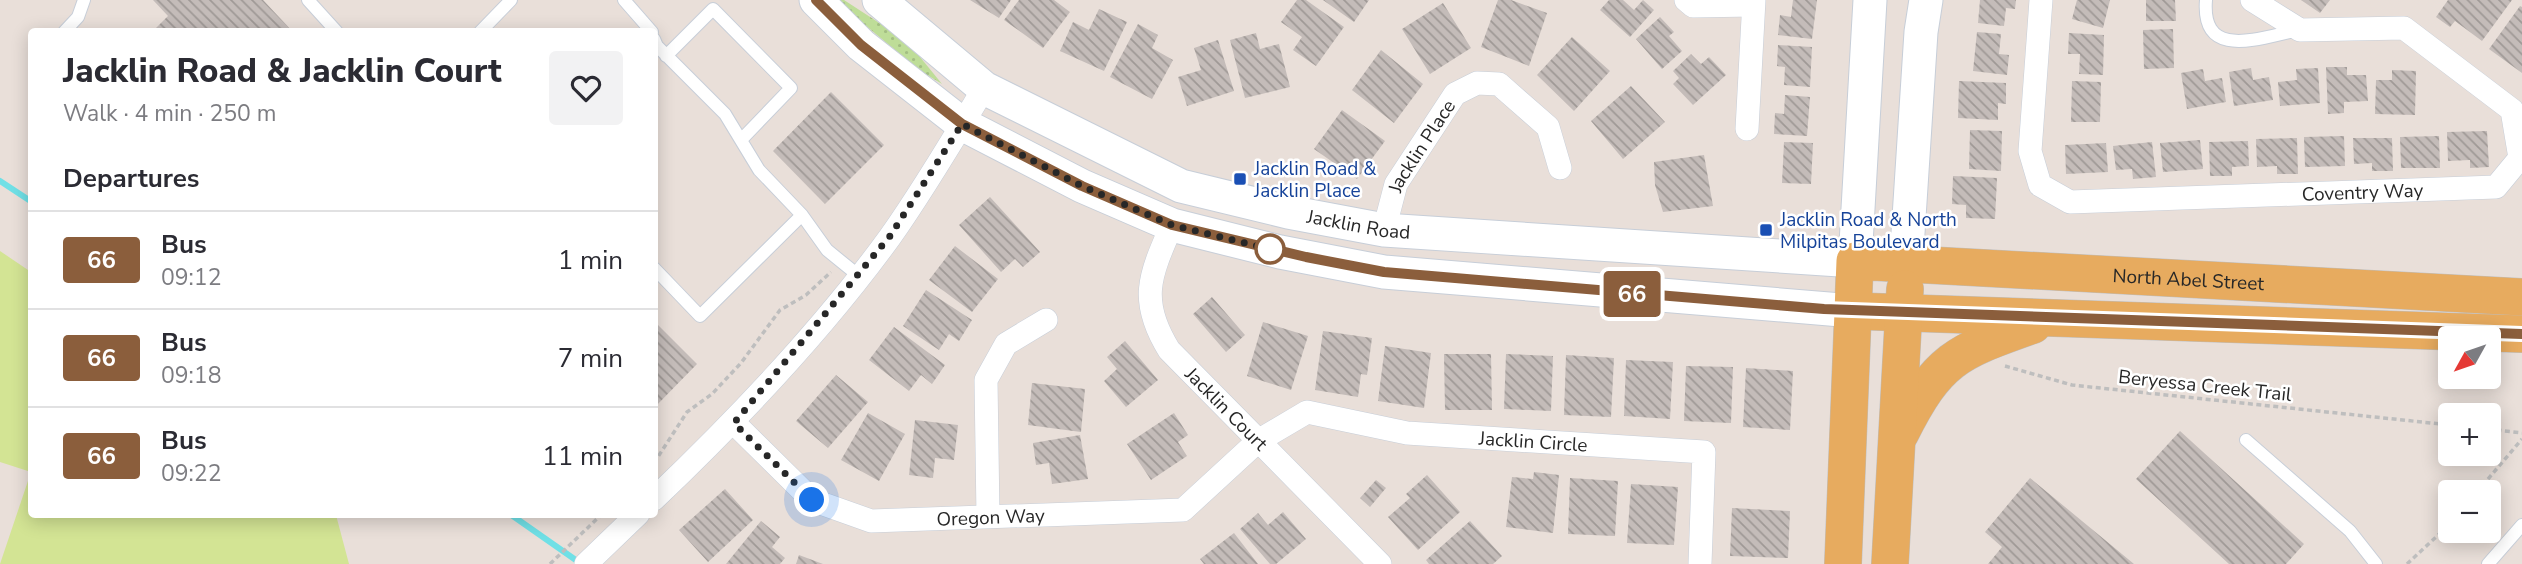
<!DOCTYPE html>
<html lang="en">
<head>
<meta charset="utf-8">
<style>
	:root { --surface:#fff; --page:#f2f2f3; --text:#2b2b33; --muted:#7c7c81; --line:#e1e1e2 }
	body { margin:0; font-family:"Nunito Sans",sans-serif; background:var(--page); color:var(--text); height:100vh; display:flex; flex-direction:column; font-size:26px; white-space:nowrap }
	* { box-sizing:border-box; margin:0 }
	p { font-size:23px; color:var(--muted) }
	.icon { flex:none; width:38px; height:38px; fill:none; stroke:currentColor; stroke-width:2; stroke-linecap:round; stroke-linejoin:round }
	.map { position:relative; flex:1; overflow:hidden }
	.details { position:absolute; left:28px; top:28px; width:630px; height:490px; display:flex; flex-direction:column; background:var(--surface); border-radius:7px; box-shadow:0 4px 18px #0003 }
	.details>* { flex:none }
	.badge { padding:0 14px; border-radius:5px; font-size:24px; line-height:46px }
	.needle { width:46px; rotate:230deg }
	.buttons { position:absolute; left:2438px; top:326px; display:grid; gap:14px }
	.buttons a { display:grid; place-items:center; width:63px; height:63px; border-radius:7px; background:var(--surface); box-shadow:0 4px 18px #0003; font-size:35px }
	.you { position:absolute; width:35px; height:35px; margin:-18px; border:5px solid #fff; border-radius:50%; background:#1a73e8; box-shadow:0 0 0 10px #1a73e833 }
	.map>.badge { position:absolute; translate:-50% -50%; box-shadow:0 0 0 4px #fff }
	h2 { padding:0 35px; font-size:26px; line-height:63px }
	.round { display:grid; place-items:center; flex:none; width:74px; height:74px; border-radius:7px; background:var(--page) }
	.headline { display:flex; align-items:center; justify-content:space-between; height:119px; padding:0 35px }
	h1 { font-size:33px; font-weight:800; line-height:52px }
	ul { padding:0; list-style:none }
	li { display:flex; align-items:center; gap:21px; height:98px; padding:0 35px; border-top:2px solid var(--line) }
	li div { flex:1 }
	li b { display:block; font-size:26px }
	li em { font-style:normal }
	li .badge { min-width:77px; font-weight:700; text-align:center }
	.map>svg:first-child { display:block }
</style>
</head>
<body>
<div class="map">
<svg width="2522" height="564" viewBox="0 0 2522 564">
	<defs>
		<pattern id="grass-dots" width="8" height="8" patternUnits="userSpaceOnUse" patternTransform="scale(1.75)"><rect width="8" height="8" fill="#bedd98"/><path d="M2 2h.1M6 6h.1" fill="none" stroke="#a3be83" stroke-width="1.8" stroke-linecap="round"/></pattern>
		<pattern id="building-back-hatch" width="6" height="6" patternUnits="userSpaceOnUse" patternTransform="scale(1.75)"><rect width="6" height="6" fill="#c4bcb9"/><path d="M-1 5l2 2M0 0l6 6M5-1l2 2" fill="none" stroke="#9f9996"/></pattern>
	</defs>
	<rect width="100%" height="100%" fill="#e9dfd9"/>
	<!-- grass -->
	<path fill="url(#grass-dots)" d="M835,0h9l63,41 35,43 -23,-14z"/>
	<!-- pitch -->
	<path fill="#d3e494" d="M0,251l31,21 1,242 304,1 13,49h-349l31,-92 -31,-10z"/>
	<g fill="none" stroke-linecap="round" stroke-linejoin="round">
		<!-- stream -->
		<path stroke="#70e0e6" stroke-width="6" d="M0,181l32,21
			M510,514l70,49"/>
	</g>
	<!-- building -->
	<path fill="url(#building-back-hatch)" d="M153,0h110l30,32h-141l16,-16z
		M970,0h41l-12,18z
		M1019,0h35l16,12 -27,36 -39,-28z
		M1297,0h9l38,27 -28,39 -23,-16 9,-13 -21,-15z
		M1323,0h46l-15,22z
		M1498,0h13l36,13 -18,53 -48,-19z
		M1609,0h14l11,10 9,-10 11,10 -24,27 -30,-27z
		M1793,0h24l-5,39 -34,-4 2,-20 11,2z
		M1980,0h36l-1,9 -9,-1 -2,18 -26,-3z
		M2077,0h33l-7,28 -31,-9z
		M2146,0h29l1,21h-30z
		M2301,0h29l-10,13z
		M2448,0h64l-30,41 -27,-20 -5,6 -14,-10z
		M1443,3l28,45 -41,26 -28,-45z
		M2520,6l2,1v66l-33,-24z
		M1099,9l28,13 -23,49 -44,-20 13,-29 16,8z
		M1660,17l14,15 -5,4 13,15 -20,18 -26,-30z
		M1138,24l20,11 -6,13 21,12 -21,39 -42,-22z
		M2173,29l1,39 -30,1 -1,-39z
		M1977,32l24,2 -2,20 10,1 -2,20 -34,-4z
		M1256,33l4,16 19,-5 11,43 -45,11 -15,-58z
		M2069,33l35,2 -1,40 -24,-1 1,-20h-12z
		M1572,37l38,34 -36,40 -37,-36z
		M1218,40l16,51 -47,15 -9,-29 23,-7 -7,-22z
		M1778,45l34,2 -2,40 -26,-2 1,-18 -8,-1z
		M1381,50l42,34 -29,39 -42,-33z
		M1691,54l10,10 8,-7 17,18 -33,30 -20,-21 6,-6 -6,-7z
		M2326,67h21v8h19l2,26 -24,1v11l-16,1z
		M2251,68l2,12 16,-3 4,23 -39,6 -5,-34z
		M2318,68l2,35 -40,3 -2,-24 19,-2 -1,-11z
		M2203,69l2,12 17,-3 4,24 -39,7 -6,-36z
		M2392,70l24,1 -1,44 -40,-1 1,-34h16z
		M1959,81l47,2v21l-8,-1v17l-40,-2z
		M2072,81l29,1 -1,40h-29z
		M1631,86l34,36 -42,37 -32,-38z
		M831,92l53,53 -59,59 -52,-53z
		M1785,95l25,2 -3,39 -33,-2 1,-21 9,1z
		M1342,110l43,31 -28,38 -43,-30z
		M1970,130l32,1 -1,40 -32,-2z
		M2487,131l2,36 -19,1v-8l-22,1 -1,-29z
		M2344,136l1,30 -40,1 -1,-30z
		M2439,136l1,32h-39l-1,-31z
		M2297,138l1,36h-21v-8l-20,1 -1,-28z
		M2353,138h39l1,33h-21v-8l-18,1z
		M2200,140l3,29 -40,3 -3,-29z
		M2248,141l1,25 -17,1v9h-22l-1,-34z
		M1784,142l29,1 -2,41 -29,-1z
		M2152,142l4,35 -23,2 -1,-10 -16,1 -3,-24z
		M2106,143l2,29 -42,2 -1,-29z
		M1704,155l9,51 -50,6 -8,-27 -1,-23z
		M1953,176l44,2 -2,41 -29,-1v-13l-14,-1z
		M990,197l50,55 -17,15 -8,-8 -14,13 -42,-47z
		M955,246l43,33 -26,33 -43,-32z
		M926,290l46,30 -13,21 -10,-7 -10,16 -36,-24z
		M1212,297l33,38 -19,17 -33,-38z
		M654,321l43,43 -43,44z
		M1263,322l45,14 -17,54 -44,-14z
		M894,327l51,38 -13,19 -11,-9 -12,16 -40,-31z
		M1323,331l49,7 -5,37 -6,-1 -3,23 -43,-7z
		M1125,341l33,39 -32,27 -22,-26 13,-12 -10,-12z
		M1385,346l46,7 -7,55 -46,-7z
		M1444,354h47l1,56h-47z
		M1506,354l47,2 -2,55 -47,-2z
		M1566,355l48,3 -3,59 -47,-2z
		M1626,360l47,2 -3,57 -46,-3z
		M1686,366l47,1 -2,56 -47,-2z
		M1746,368l47,3 -3,59 -47,-3z
		M836,375l32,27 -40,46 -32,-27z
		M1032,383l53,6 -4,43 -53,-7z
		M868,413l37,21 -26,47 -38,-21z
		M1174,413l14,22 -10,7 9,14 -36,24 -24,-36z
		M915,420l43,5 -4,35 -19,-2 -2,20 -24,-3z
		M2180,431l124,113 -18,20h-57l-93,-85z
		M1080,435l8,44 -36,5 -3,-21 -13,2 -3,-22z
		M1534,472l25,3 -6,58 -47,-6 6,-50 21,2z
		M1427,475l33,37 -42,38 -30,-33 22,-19 -4,-4z
		M1570,478l48,3 -3,55 -47,-2z
		M2030,478l104,86h-146l14,-17 -17,-15z
		M1376,480l10,8 -16,19 -10,-9z
		M1631,484l47,3 -4,58 -47,-2z
		M725,489l28,31 -45,42 -29,-32z
		M1732,508l58,3 -2,47 -58,-2z
		M1283,512l23,27 -30,25h-6l-30,-35 18,-16 10,12z
		M761,521l19,16 -8,10 13,11 -5,6h-54z
		M1470,521l32,35 -9,8h-64l-3,-4z
		M1234,533l24,31h-54l-4,-5z
		M799,555l24,9h-27z"/>
	<g fill="none" stroke-linecap="round" stroke-linejoin="round">
		<!-- service casing -->
		<g stroke="#c7ced8" stroke-width="14">
			<path id="service" d="M308,0l29,32
				M624,0l28,32
				M2206,0c-5,62 55,37 93,30
				M64,32l14,-15 6,-17
				M480,32l31,-32
				M654,39l3,7 68,68 34,56 43,45 25,35 32,26
				M666,56l47,-47 78,79 -50,52
				M654,268l46,48 102,-101
				M2246,440l104,91 26,33
				M2488,564l34,-39"/>
		</g>
		<!-- minor casing -->
		<g stroke="#c7ced8" stroke-width="24">
			<g id="minor">
				<path d="M1686,0l7,6 60,-1"/>
				<path id="s1" d="M2041,0l-11,151 10,34 30,17 426,-15 24,-29 -8,-48 -108,-82 -104,2 -48,-30"/>
				<path d="M1747,129l7,-129"/>
				<path id="s2" d="M1172,225c-22,50 -34,75 -3,125l211,214"/>
				<path id="s3" d="M1384,230l12,-46 59,-90 22,-11 22,1 49,43 12,41"/>
				<path id="s4" d="M734,423l78,77 59,21 312,-11 75,-69 49,-29 100,21 297,19 -4,112"/>
				<path d="M654,499c85,-81 167,-167 236,-262 34,-48 64,-99 94,-149"/>
				<path d="M988,516l-2,-136 20,-36 40,-24"/>
				<path d="M586,564l52,-50"/>
			</g>
		</g>
		<!-- secondary casing -->
		<g stroke="#c7ced8" stroke-width="35">
			<g id="secondary">
				<path d="M816,0l45,45 101,79 120,62 90,39 108,27 104,20 469,39"/>
				<path id="s5" d="M879,0l105,88 197,98 107,26 96,18 471,31 15,-261"/>
				<path d="M1906,264l15,-232 5,-32"/>
			</g>
		</g>
		<!-- primary casing -->
		<g stroke="#bebebe" stroke-width="38">
			<g id="primary">
				<path d="M1853,311l669,23"/>
				<path d="M1900,434c38,-76 57,-82 133,-109"/>
				<path id="s6" d="M1843,564l12,-303 667,36"/>
				<path d="M1890,564l15,-275"/>
			</g>
		</g>
		<!-- path -->
		<path stroke="#bebebe" stroke-width="3.5" stroke-dasharray="5 3.5" stroke-linecap="butt" d="M2005,366l67,19 378,40
			M2488,429l34,4
			M654,463l33,-51 25,-18 29,-31 39,-53 26,-15 25,-23
			M2477,492l45,-53
			M550,564l52,-50
			M2407,564l43,-40"/>
		<!-- service -->
		<use href="#service" stroke="#fff" stroke-width="12"/>
		<!-- minor -->
		<use href="#minor" stroke="#fff" stroke-width="23"/>
		<!-- secondary -->
		<use href="#secondary" stroke="#fff" stroke-width="33"/>
		<!-- primary -->
		<use href="#primary" stroke="#e7ab5f" stroke-width="37"/>
	</g>
	<g fill="none" stroke-linecap="round" stroke-linejoin="round">
		<!-- line casing -->
		<g stroke="#fff" stroke-width="16">
			<path id="line" d="M816,0l45,45 101,79 120,62 90,39 134,32 78,15 440,37 698,25"/>
		</g>
		<!-- line -->
		<use href="#line" stroke="#8b5e3c" stroke-width="10"/>
		<!-- walk -->
		<path stroke="#272727" stroke-width="7" stroke-dasharray="0 12.6" d="M812,500l-78,-77 156,-187 72,-112 120,62 90,39 98,24"/>
	</g>
	<!-- markers -->
	<g fill="#1a4fb4" stroke="#fff" stroke-width="2.5">
		<rect x="1233" y="172" width="14" height="14" rx="3.5"/>
		<rect x="1759" y="223" width="14" height="14" rx="3.5"/>
	</g>
	<circle fill="#fff" stroke="#8b5e3c" stroke-width="3.5" cx="1270" cy="249" r="14"/>
	<g text-anchor="middle" stroke-width="5" stroke-linejoin="round" paint-order="stroke">
		<!-- street labels -->
		<g font-size="19" fill="#272727" stroke="#fff">
			<text dy="7" stroke="none"><textPath href="#s3" startOffset="93">Jacklin Place</textPath></text>
			<text dy="7" stroke="none"><textPath href="#s1" startOffset="514">Coventry Way</textPath></text>
			<text dy="7" stroke="none"><textPath href="#s5" startOffset="539">Jacklin Road</textPath></text>
			<text dy="7" stroke="none"><textPath href="#s6" startOffset="637">North Abel Street</textPath></text>
			<text transform="translate(2205 385) rotate(6)" y="7">Beryessa Creek Trail</text>
			<text dy="7" stroke="none"><textPath href="#s2" startOffset="215">Jacklin Court</textPath></text>
			<text dy="7" stroke="none"><textPath href="#s4" startOffset="872">Jacklin Circle</textPath></text>
			<text dy="7" stroke="none"><textPath href="#s4" startOffset="292">Oregon Way</textPath></text>
		</g>
		<!-- transit labels -->
		<g font-size="19" fill="#164399" stroke="#fff" text-anchor="start">
			<text x="1254" y="175">Jacklin Road &amp;<tspan x="1254" dy="22">Jacklin Place</tspan></text>
			<text x="1780" y="226">Jacklin Road &amp; North<tspan x="1780" dy="22">Milpitas Boulevard</tspan></text>
		</g>
	</g>
</svg>
<div class="buttons">
<a><svg class="needle" viewBox="-14 -14 28 28"><path d="M0-13l5 13h-10z" fill="#e53935"/><path d="M0 13l5-13h-10z" fill="#7c7c81"/></svg></a>
<a>+</a>
<a>−</a>
</div>
<div class="you" style="left:812px;top:500px"></div>
<b class="badge" style="left:1632px;top:294px;background:#8b5e3c;color:#fff">66</b>
<section class="details">
<div class="headline"><div><h1>Jacklin Road &amp; Jacklin Court</h1><p>Walk · 4 min · 250 m</p></div><a class="round"><svg class="icon" aria-label="heart" viewBox="0 0 24 24"><path d="M12 20l-8-8c-3-5 5-10 8-4 3-6 11-1 8 4z"/></svg></a></div>
<h2>Departures</h2>
<ul>
<li><span class="badge" style="background:#8b5e3c;color:#fff">66</span><div><b>Bus</b><p>09:12</p></div><em>1 min</em></li>
<li><span class="badge" style="background:#8b5e3c;color:#fff">66</span><div><b>Bus</b><p>09:18</p></div><em>7 min</em></li>
<li><span class="badge" style="background:#8b5e3c;color:#fff">66</span><div><b>Bus</b><p>09:22</p></div><em>11 min</em></li>
</ul>
</section>
</div>
</body>
</html>
